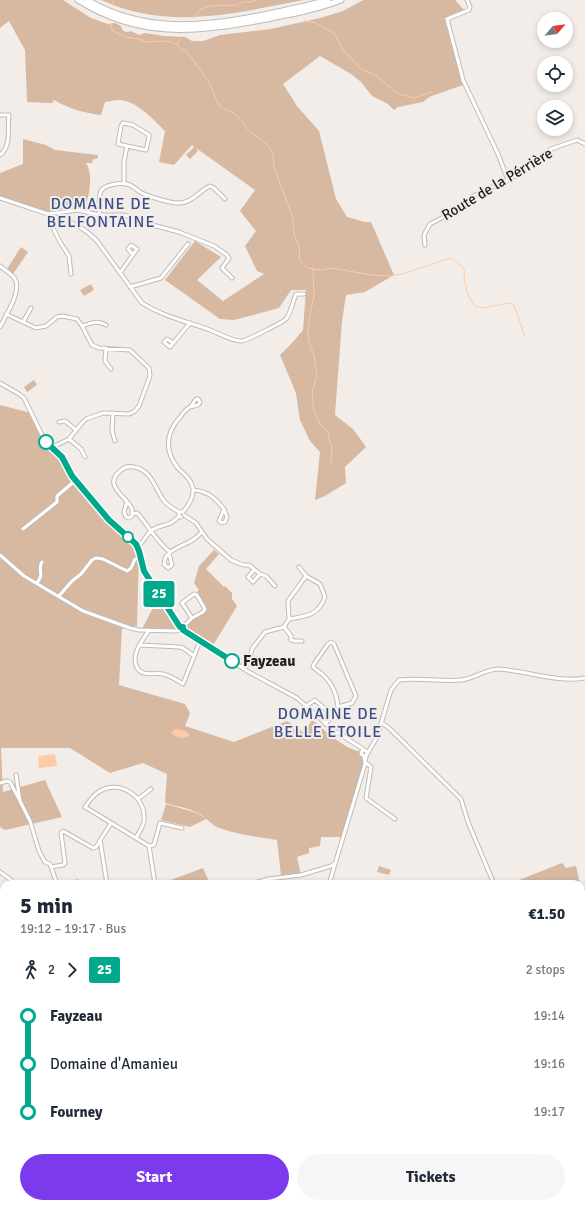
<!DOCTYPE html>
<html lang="en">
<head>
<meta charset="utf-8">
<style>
	:root { --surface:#fff; --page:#f6f6f7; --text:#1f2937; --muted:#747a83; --accent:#7c3aed }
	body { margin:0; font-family:Signika,sans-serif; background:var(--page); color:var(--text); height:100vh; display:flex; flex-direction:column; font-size:15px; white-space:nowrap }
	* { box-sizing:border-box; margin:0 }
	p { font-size:13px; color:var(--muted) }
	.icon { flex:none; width:22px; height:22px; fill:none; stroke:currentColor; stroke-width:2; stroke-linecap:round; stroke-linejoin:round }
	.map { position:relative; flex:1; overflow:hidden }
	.sheet { position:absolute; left:0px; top:880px; width:585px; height:328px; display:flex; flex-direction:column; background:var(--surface); border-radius:12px 12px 0 0; box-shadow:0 2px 6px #0003 }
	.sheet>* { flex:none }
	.badge { padding:0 8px; border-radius:3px; font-size:14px; line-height:26px }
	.needle { width:26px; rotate:62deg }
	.buttons { position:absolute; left:537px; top:12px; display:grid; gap:8px }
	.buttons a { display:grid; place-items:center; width:36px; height:36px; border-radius:50%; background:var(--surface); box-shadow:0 2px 6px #0003; font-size:20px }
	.map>.badge { position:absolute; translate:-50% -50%; box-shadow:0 0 0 2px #fff }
	.legs { display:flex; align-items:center; gap:6px; height:44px; padding:0 20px; font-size:13px }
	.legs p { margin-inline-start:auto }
	.summary { display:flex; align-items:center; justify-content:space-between; height:68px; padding:0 20px }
	h1 { font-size:22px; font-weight:700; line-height:30px }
	.cta { display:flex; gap:8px; margin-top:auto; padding:8px 20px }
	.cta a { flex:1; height:46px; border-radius:24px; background:var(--accent); color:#fff; font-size:16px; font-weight:700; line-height:46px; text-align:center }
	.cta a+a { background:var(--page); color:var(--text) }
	ul { padding:0 20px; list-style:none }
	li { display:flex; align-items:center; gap:14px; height:48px; font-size:15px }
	li i { display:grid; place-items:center; width:6px; height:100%; margin:0 5px; background:currentColor }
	li i::after { content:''; width:10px; height:10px; margin:-5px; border:3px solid; border-radius:50%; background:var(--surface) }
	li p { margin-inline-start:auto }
	li:first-child i { background:linear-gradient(#0000 50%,currentColor 0) }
	li:last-child i { background:linear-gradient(currentColor 50%,#0000 0) }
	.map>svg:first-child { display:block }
</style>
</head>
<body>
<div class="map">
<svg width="585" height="1208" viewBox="0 0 585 1208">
	<rect width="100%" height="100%" fill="#f2ede9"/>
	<!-- green -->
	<path fill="#d7b8a1" d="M0,0h63l28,18 17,6 7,-1 6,3 2,5 4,1 4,-1 8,4 6,-2 19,3 21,1 7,4h11l17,-6 51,-6 49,-11 23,-7 20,-11h92l9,10 -20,8 19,67 -34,12 -6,5 -25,5 -4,3 -6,-6 -16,-8 -11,-14 -10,-8 -31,-18 -37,28 14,22 22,25 17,68 11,18 18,5h6l23,53 -29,17 -19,3 -4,26 -7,94 18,14 13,18 -21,20 1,16 -21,13 -10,4 5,-48 -10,-11 -10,-21 -4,-27 -16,-38 13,-13 10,-12 3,-40h-15l-12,18 -45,12 -14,-1 -55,-39 30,-39 26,16 -24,23 26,21 41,-27 -7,-3 -12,-25 11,-15 -16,-20 15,-21 -59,-42 2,3 -8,8 -4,-4 8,-8 -2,-2 -18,20 -15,-3 6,-31c-11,-11 -30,-32 -47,-31 -5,0 -9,2 -13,2l-4,13c-17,-2 -31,-6 -47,-15l-2,3 -25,-1 -2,-52 -16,-29 -9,7z
		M101,0h203c-70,13 -135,31 -203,0z
		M23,139l23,6 9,5 43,5 -1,4h-4l-1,4h-6c8,13 3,33 -2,47l-6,-2h-11l-20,4 -47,-16v-23l23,-9z
		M21,247l7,5 -15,22 -6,-5z
		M91,284l3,6 -10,6 -4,-6z
		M34,380l3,5 -10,7 -3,-5z
		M0,405l31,8 11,22 17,19 10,17 40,49 23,20 7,11 -2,75 -15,3 -3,56 66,19 5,9 -5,13 49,16 53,-21 17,12 8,-13c11,9 37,33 50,31l-1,1 4,9 -22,76h-22l-1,9 -11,2v5l-12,4 4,18 -20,1 -4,-36c-19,-3 -37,-5 -55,-11 -10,-3 -15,-11 -24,-16 -10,-5 -22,-7 -33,-10l2,-29 -24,-11 -33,10 -40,-25h-69l2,44 42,-12 17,37 -57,13 -5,-3z
		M214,550l5,4 -13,15 18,18 1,-1 7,7v6l5,7 -25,41 -25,-18 -2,-3 21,-16v-4l-9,-14 2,-2 -5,-7 5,-17z
		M158,598l19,28 -2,3h-33z
		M166,804l31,9 9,6 -16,8 -29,-7z
		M562,863l4,5 10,-2 4,18h-65l-1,-2z
		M379,866l12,4 -2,5 -12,-3z
		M203,868l7,16h-38l-1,-4z
		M585,888v152l-4,1v-152z
		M585,1086v39l-4,2v-39z
		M4,1111v79l-4,4v-81z
		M581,1131l4,5v58l-4,6z
		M182,1204h50l2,4h-54z
		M360,1204h19v4h-20z
		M552,1204h27l4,4h-35z"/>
	<!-- water -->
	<path fill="#fecba5" d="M175,729l10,2 5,4c-6,5 -14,3 -19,-2z
		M55,754l2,12 -18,2 -1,-12z"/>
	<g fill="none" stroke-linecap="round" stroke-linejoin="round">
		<!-- stream -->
		<path stroke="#fecba5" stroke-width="1" d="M113,0v6
			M193,18l8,-9 8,-3 27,-1 8,-3h8l4,-2
			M304,20l2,1 10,2 18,10 9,17 16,17 4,3 12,5 23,19 17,4 16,-6
			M111,23v4l2,4 12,6 14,2 6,3 18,-1 9,1 15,10 22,30 10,24 15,7 6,6 8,11 21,16 4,9 1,12 19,51 1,16 5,12 1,15 7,7 14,2 10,-2 41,7 17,1 14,-2 48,-16 13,10c0,14 2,27 11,38l7,2 28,-5 4,2 11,32
			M177,44l3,-5
			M313,270l1,25 -5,26 -1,13 1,8 5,14 3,19 -5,17 2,20 6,12 9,9v5l3,10 -1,15"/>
		<!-- minor casing -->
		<g stroke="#bfbbb7" stroke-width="5">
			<path id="minor" d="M467,0l3,7 -1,3 -22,9 16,61 35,74 10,26
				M0,115h9c-2,13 3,31 -9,40
				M124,184v-22l3,-16 19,4 3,-13v-2l-16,-10 -10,-2 -2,3 -3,18 9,2
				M0,198l48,16 30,-4 21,5h23l6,1 17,7 34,9 35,14 13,9 2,3 -7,10 10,10
				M51,214v2c17,4 34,12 46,25l45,62c22,14 44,18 68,27 8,3 24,12 32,11 4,0 41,-19 44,-22 5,-6 7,-18 10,-25h8
				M99,215c1,-7 -1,-18 2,-24 4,-7 19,-8 26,-7 5,1 9,5 13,8 7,4 29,11 38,11 13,1 21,-12 32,-17l4,2 11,11
				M51,216l3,14 6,12 9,14 2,18
				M425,245l-1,-10 6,-11 2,-1 31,-16 8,-10 37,-17 17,-10 26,-21 26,-9 8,4
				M0,266c5,4 12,8 15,13 7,12 -9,36 -15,48
				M120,273l17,-24 -6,-4 -3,4 5,6
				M130,287l31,-9 27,-34
				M6,314l30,14 10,-2 11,-9 5,-1 15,3 5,7 10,19 7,3 31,2 19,18 1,8 -11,30 -4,5 -6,3 -26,-1 -17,6 -5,5 -12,15 -14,7 -2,3
				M23,322l8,-14
				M82,326c9,-3 15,-6 24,-1
				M173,343l-6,-4 -3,3 6,5 20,-24
				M106,348l-1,13 6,8
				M0,383l19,11 5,4 20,41 18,18 10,19 37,44 27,24 3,7 6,22 35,54v3h3l64,41 50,27 36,32 24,15 9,6 1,2
				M113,413l-1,18 3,10
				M59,422l6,-1 11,9
				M69,439l12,10 4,8
				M193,490c15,1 22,8 31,19l-5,12 3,2 3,-1 2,-5 -3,-8
				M127,502l-3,10 2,5 3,1 3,-2c0,-3 1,-6 -1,-9 -6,-11 -28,-22 -11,-36 4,-4 9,-5 14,-4 18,3 21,22 30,34 4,5 10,8 15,11
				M132,514l5,-1c13,14 18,27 33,39
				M184,515l12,8 11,16 24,21 12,5h6l11,9 6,2 9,10
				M179,516v-4h4c5,-6 11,-15 10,-23 -1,-10 -10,-15 -16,-22 -13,-18 -11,-35 4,-51 2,-3 5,-7 9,-9 2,-1 5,-1 8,-2l2,-3 -2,-3h-2l-5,7
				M23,529l34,-27v-6l19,-16
				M137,547c7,-4 8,-12 15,-17 10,-7 17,-2 27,-14l2,1
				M169,554l3,11 -4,3 -4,-4c0,-13 16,-17 25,-22 5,-2 9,-6 13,-10
				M0,555l24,21 59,35 47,17 9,2 37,1 4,-1
				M299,567l7,9
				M254,570l-6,7 5,5 7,-8
				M37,583c8,-10 0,-13 5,-21
				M59,596l13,-15 9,-7 11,-14 4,-2 7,1 24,12 4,-3 4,-9 6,-1
				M183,627l9,-9 11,-6 2,-3 -8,-14 -3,-1 -12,9 10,15
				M284,627l7,9v4l4,1h7
				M149,630c-4,7 -11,15 -13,23 -1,3 -1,9 0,12 4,13 18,7 27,9 8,2 14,6 20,10l17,-43
				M140,645l39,2 4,1 11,8
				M250,658l12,1 7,5 4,1
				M241,667l9,-9
				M244,669l5,-8 3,-12 13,-17 19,-5 5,-8c17,-3 29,-3 36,-22l-5,-13 -14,-8 -18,25 1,18
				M306,706l9,-6 18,16
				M382,723l7,5 72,71 7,23 26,62
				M325,724l10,-11 3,-6 14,-4 4,-7 -22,-52 -3,-2 -3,2 -14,20 -1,3c3,3 7,5 10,8 9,8 14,20 15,32
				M365,762l1,-6 11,-19 14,-47 8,-10c20,-3 41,2 62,0 13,-1 24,-11 38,-11 27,2 60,14 86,9
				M365,762l6,5 -5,31 29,21
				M16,775l4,26 10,20 9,30 6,11 5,2 7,20
				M0,783l7,-2 3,1 9,17
				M138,799l13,-10
				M136,838c3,-6 7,-11 8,-17 3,-24 -24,-42 -44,-30 -7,4 -11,10 -15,16l64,39
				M100,840l7,44
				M51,867l12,-2 2,-2 -4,-30 2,-2 30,17 3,-1 15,-24
				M0,872l11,8 1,4
				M74,884l3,-2 1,2
				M155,884l-6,-38 5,-1 6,-22 22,5
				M251,884l17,-5 33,-4 30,-9 3,-2
				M329,884l36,-120 -1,-8 -3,-2 1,-3 2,-1
				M0,901h4
				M0,926h4
				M0,963h4
				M0,1016l4,1
				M581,1043h4
				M4,1045l-1,6 1,3
				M0,1074l4,-1
				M418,1204l3,4
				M513,1204l5,4
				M127,1208l9,-4"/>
		</g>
		<!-- highway casing -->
		<g stroke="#bfbbb7" stroke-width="7">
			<path id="highway" d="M78,0c61,38 116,33 183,20 27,-5 54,-10 80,-20
				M87,0c53,31 108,28 166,17 25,-5 50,-10 75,-17"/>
		</g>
		<!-- minor -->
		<use href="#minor" stroke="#fff" stroke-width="3"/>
		<!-- highway -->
		<use href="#highway" stroke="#fff" stroke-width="5"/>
	</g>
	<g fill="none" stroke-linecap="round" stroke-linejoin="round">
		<!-- line-1 casing -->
		<g stroke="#fff" stroke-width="9">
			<path id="line-1" d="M46,442l16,15 10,19 37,44 27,24 3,7 5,20 34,53 2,3h3v3l49,31"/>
		</g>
		<!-- line-1 -->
		<use href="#line-1" stroke="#00a98b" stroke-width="6"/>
	</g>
	<!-- markers -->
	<g fill="#fff" stroke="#00a98b" stroke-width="2">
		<circle cx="46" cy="442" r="7"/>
		<circle cx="128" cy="537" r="5"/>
		<circle cx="232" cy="661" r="7"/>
	</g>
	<g text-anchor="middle" stroke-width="4" stroke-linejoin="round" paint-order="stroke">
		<!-- street labels -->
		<g font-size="15" fill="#211f1e" stroke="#f2ede9">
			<text transform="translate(497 184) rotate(-31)" y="5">Route de la Pérrière</text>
		</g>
		<!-- stop labels -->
		<g font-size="15" font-weight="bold" fill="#211f1e" stroke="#f2ede9" text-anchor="start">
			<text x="243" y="666">Fayzeau</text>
		</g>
		<!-- neighbourhood labels -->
		<g font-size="16" letter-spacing="1" fill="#3b4e89" stroke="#f2ede9">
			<text x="101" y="209">DOMAINE DE<tspan x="101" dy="18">BELFONTAINE</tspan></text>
			<text x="328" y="719">DOMAINE DE<tspan x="328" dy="18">BELLE ETOILE</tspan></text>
		</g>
	</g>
</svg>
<div class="buttons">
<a><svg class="needle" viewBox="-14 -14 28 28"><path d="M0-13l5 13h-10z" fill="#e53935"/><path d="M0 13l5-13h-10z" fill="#747a83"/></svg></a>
<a><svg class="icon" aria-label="locate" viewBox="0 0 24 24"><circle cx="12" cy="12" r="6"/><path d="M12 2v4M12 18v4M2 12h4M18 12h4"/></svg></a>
<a><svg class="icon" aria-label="layers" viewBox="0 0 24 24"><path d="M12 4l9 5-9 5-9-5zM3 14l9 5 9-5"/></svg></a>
</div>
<b class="badge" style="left:159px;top:594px;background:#00a98b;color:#fff">25</b>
<section class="sheet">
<div class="summary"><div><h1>5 min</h1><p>19:12 – 19:17 · Bus</p></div><b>€1.50</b></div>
<div class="legs"><svg class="icon" aria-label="walk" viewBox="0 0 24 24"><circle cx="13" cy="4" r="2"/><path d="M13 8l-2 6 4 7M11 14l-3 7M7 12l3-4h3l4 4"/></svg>2<svg class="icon" aria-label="forward" viewBox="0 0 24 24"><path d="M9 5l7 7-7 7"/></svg><b class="badge" style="background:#00a98b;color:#fff">25</b><p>2 stops</p></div>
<ul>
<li><i style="color:#00a98b"></i><b>Fayzeau</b><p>19:14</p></li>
<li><i style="color:#00a98b"></i><span>Domaine d'Amanieu</span><p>19:16</p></li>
<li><i style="color:#00a98b"></i><b>Fourney</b><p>19:17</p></li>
</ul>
<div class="cta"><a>Start</a><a>Tickets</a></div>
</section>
</div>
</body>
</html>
